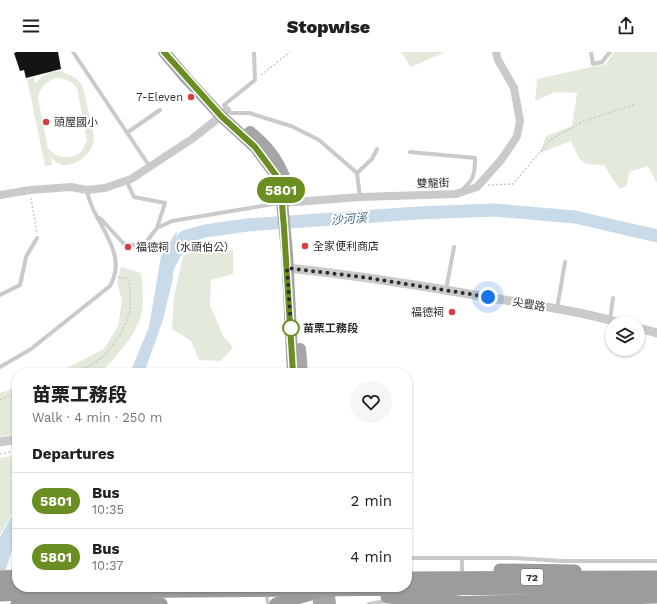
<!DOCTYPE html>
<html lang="en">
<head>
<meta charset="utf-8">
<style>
	:root { --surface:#fff; --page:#f6f6f6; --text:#202124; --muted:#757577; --line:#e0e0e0 }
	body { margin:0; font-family:"Work Sans","Noto Sans TC",sans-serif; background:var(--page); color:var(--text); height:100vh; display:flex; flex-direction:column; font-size:15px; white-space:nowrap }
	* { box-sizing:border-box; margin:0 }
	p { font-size:13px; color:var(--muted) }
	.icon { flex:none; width:22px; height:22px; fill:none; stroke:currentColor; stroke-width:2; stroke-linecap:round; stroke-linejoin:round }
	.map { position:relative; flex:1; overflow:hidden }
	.sheet { position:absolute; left:12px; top:316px; width:400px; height:224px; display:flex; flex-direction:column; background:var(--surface); border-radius:16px; box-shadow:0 1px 3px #0004 }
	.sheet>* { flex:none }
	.badge { padding:0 8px; border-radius:13px; font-size:14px; line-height:26px }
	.controls { position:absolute; left:605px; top:264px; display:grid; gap:8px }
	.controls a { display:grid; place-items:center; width:40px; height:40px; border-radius:50%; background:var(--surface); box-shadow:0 1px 3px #0004; font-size:20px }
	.you { position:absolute; width:20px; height:20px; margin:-10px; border:3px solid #fff; border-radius:50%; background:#1a73e8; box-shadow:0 0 0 6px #1a73e833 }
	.map>.badge { position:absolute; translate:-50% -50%; box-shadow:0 0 0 2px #fff }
	h2 { padding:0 20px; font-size:15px; line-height:36px }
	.round { display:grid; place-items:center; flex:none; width:42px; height:42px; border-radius:21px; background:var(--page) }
	.head { display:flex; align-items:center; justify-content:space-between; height:68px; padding:0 20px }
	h1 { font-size:19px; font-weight:800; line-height:30px }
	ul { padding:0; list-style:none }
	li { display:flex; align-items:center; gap:12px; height:56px; padding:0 20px; border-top:1px solid var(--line) }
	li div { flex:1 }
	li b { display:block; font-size:15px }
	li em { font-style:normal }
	li .badge { min-width:44px; font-weight:700; text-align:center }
	header { display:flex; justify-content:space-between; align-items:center; height:52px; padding:0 20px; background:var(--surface); font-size:18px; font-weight:800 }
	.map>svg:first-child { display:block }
</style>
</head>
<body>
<header><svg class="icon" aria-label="menu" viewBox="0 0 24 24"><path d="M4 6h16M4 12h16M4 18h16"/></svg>Stopwise<svg class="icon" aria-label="share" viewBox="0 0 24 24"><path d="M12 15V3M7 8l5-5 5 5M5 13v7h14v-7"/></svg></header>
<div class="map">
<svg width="657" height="552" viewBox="0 0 657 552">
	<rect width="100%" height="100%" fill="#fff"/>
	<!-- green -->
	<path fill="#e3eadc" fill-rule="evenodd" d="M401,0h44l-34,15z
		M614,0h43v131l-9,-17 -19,6 -2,13 -7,4 -7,-9 -9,-15c-24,0 -24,-3 -33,-24l-31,12 6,-17 26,-10 5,-33 -22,-1 -20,9 2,-22 69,-15z
		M59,19c8,2 18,6 23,14 2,4 12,50 12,54 -1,14 -17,27 -31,26 -5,0 -9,-4 -12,-8l1,8 -7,1 -18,-87 7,-2 2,7c7,-10 10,-12 23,-13zM56,26c8,0 16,3 21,10l10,52 -4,9 -4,5 -7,3h-11l-5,-2 -8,-6 -10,-51c2,-11 8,-16 18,-20z
		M199,197l34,1v24l-22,6 -1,25 14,33 9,9 -12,14 -22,-1 -8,-19 -19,-12 2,-32 9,-41z
		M121,215l20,6c2,12 3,36 -1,46 -8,22 -25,38 -40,54h-43l47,-24 14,-23 4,-26 -5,-17z
		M17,335v46l-17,4v-44z
		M17,403v49l-17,31v-77z"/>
	<!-- water -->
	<path fill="#c9dbe8" d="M177,179l-4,47 -10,42 -19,53h-14l19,-46 12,-71z
		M17,454v26l-17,59v-54z"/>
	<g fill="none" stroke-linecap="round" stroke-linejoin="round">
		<!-- river -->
		<path stroke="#c9dbe8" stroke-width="13" d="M167,216l17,-31 21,-6 42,-6 171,-12 76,-3 81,7 82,19"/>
	</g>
	<!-- building -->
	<path fill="#141414" d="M17,0h41l3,17 -35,9 -2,-8 -4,1 -6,-18z"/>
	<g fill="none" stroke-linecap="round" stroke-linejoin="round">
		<!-- path -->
		<path stroke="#cacaca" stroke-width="1.5" stroke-dasharray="2 2" stroke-linecap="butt" d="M261,23l29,-23
			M488,133l25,-1 37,-44 34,-19 52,-17
			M31,146l6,36
			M70,321c7,-3 17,-5 23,-9 18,-12 34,-35 37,-57 1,-9 0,-19 -1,-28l-11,-2
			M0,347l17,-6
			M0,402l17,-3"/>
		<!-- service -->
		<path stroke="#cacaca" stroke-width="4" d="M73,0l77,115
			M254,0l1,28 -31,25 3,5 4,3h18l42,13 28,14 38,33 3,24
			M591,0l2,12 9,-2 8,-10
			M128,80l32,-22
			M410,100l65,6c0,16 -1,21 -13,32
			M357,121l15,-14 5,-10
			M126,128l8,17 31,6 -8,25
			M100,166l24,26 19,2 14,-18 15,-7 108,-18
			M446,238l8,-43
			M0,243l20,-10 6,-28 11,-19
			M557,257l8,-47
			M610,268l3,-22
			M0,315l31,-18 79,-63c20,-35 -18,-63 -23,-96
			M407,506h107l48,3h95
			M462,524v-18
			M266,539l2,13
			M369,552l17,-3"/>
		<!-- minor -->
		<path stroke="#cacaca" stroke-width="8" d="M0,143l30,-5 41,-3 16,3 18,-2 26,-9 61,-40 29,-23 6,-6
			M282,151l78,-6 96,-3 21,-7 24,-27 11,-16 5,-8 3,-15 -6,-33 -16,-28 -2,-8"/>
		<!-- tertiary -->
		<path stroke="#cacaca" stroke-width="9" d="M287,216c69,7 137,18 205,30 43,7 87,13 128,25
			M638,276l19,5
			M0,390l17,-3"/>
		<!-- primary -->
		<path stroke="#a5a5a5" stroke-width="12" d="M164,0l22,26 35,38 34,31 23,31 3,13 6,62 6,120
			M250,80c17,14 27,26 35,47
			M300,297l2,24
			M318,535l1,17
			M328,535l2,17"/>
		<!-- trunk -->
		<path stroke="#9c9c9c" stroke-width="13" d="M500,518l75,1
			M0,525l17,-1
			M0,534l17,-1
			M448,551l209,-6
			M17,552l55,-3 89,3
			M276,552l42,-12"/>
		<!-- trunk-bridge -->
		<path stroke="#9c9c9c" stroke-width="13" d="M407,526l250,-1
			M0,543l71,-3 586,-5
			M387,545l71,5"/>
	</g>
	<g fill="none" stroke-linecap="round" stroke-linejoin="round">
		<!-- line casing -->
		<g stroke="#fff" stroke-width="9">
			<path id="line" d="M164,0l57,64 34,31 23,31 3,13 3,37 9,145"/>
		</g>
		<!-- line -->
		<use href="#line" stroke="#6b8e23" stroke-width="6"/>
		<!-- walk -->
		<path stroke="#2d2d2d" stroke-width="4" stroke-dasharray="0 7.2" d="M291,276l-4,-60 75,9 126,20"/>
	</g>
	<!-- markers -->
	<g fill="#d73d43" stroke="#fff" stroke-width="1.5">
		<circle cx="191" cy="45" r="4"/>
		<circle cx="46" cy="70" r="4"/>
		<circle cx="305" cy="194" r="4"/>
		<circle cx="128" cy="195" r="4"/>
		<circle cx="452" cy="260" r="4"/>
	</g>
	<circle fill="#fff" stroke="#6b8e23" stroke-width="2" cx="291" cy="276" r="8"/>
	<g text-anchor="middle" stroke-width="4" stroke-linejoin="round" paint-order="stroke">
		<!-- shield labels -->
		<rect fill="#fff" stroke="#6c6c6c" stroke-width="1" x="521" y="517" width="22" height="16" rx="3"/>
		<g font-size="10" font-weight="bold" fill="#2d2d2d">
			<text x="532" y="529">72</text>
		</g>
		<!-- poi labels -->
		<g font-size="11" fill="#2d2d2d" stroke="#fff" text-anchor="start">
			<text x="183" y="49" text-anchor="end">7-Eleven</text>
			<text x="54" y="74">頭屋國小</text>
			<text x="313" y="198">全家便利商店</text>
			<text x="136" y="199">福德祠（水頭伯公）</text>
			<text x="444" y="264" text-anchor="end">福德祠</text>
		</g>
		<!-- street labels -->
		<g font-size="11" fill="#2d2d2d" stroke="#fff">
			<text transform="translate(433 131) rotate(-2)" y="4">雙龍街</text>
			<text transform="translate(529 252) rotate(10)" y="4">尖豐路</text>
		</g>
		<!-- stop labels -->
		<g font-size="11" font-weight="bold" fill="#2d2d2d" stroke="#fff" text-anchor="start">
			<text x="303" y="280">苗栗工務段</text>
		</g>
		<!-- water labels -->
		<g font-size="12" font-style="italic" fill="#426b88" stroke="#fff">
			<text transform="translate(349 167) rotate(-4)" y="4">沙河溪</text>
		</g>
	</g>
</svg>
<div class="controls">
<a><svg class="icon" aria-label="layers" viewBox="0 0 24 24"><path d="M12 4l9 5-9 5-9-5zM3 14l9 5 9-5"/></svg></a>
</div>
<div class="you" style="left:488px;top:245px"></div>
<b class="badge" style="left:281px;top:138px;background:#6b8e23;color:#fff">5801</b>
<section class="sheet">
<div class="head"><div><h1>苗栗工務段</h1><p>Walk · 4 min · 250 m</p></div><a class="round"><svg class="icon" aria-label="heart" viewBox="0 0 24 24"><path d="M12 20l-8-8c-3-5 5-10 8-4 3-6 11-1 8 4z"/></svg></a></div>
<h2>Departures</h2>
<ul>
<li><span class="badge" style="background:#6b8e23;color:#fff">5801</span><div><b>Bus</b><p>10:35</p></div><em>2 min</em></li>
<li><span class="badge" style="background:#6b8e23;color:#fff">5801</span><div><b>Bus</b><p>10:37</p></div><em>4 min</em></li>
</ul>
</section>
</div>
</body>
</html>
